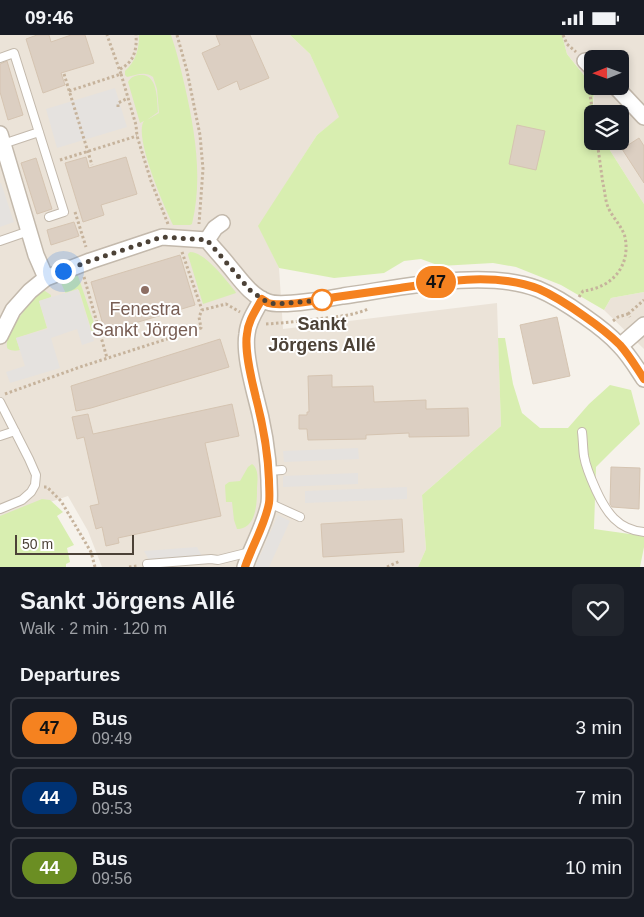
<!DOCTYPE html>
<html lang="en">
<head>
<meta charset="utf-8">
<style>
	:root { --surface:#171b24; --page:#20242c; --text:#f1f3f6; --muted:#9ea1a6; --line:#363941 }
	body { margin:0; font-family:Arial,sans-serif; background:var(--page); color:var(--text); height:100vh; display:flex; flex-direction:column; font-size:19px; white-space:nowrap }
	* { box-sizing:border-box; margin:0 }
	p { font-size:16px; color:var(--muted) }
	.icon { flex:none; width:28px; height:28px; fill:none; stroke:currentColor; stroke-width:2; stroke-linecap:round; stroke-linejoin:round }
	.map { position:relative; height:532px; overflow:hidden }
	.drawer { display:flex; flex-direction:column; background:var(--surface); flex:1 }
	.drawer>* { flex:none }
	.badge { padding:0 10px; border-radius:16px; font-size:18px; line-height:32px }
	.needle { width:32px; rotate:269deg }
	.controls { position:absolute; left:584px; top:15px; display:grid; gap:10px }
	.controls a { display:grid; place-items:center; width:45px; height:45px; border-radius:8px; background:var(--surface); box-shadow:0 2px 8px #0003; font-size:25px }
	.scale { position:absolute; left:15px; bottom:12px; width:119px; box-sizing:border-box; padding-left:5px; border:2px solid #4c4237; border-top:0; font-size:14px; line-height:18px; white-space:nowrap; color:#4c4237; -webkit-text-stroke:4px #fff; paint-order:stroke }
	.you { position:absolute; width:25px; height:25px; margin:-12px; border:4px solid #fff; border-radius:50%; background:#1a73e8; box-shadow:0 0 0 8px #1a73e833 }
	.map>.badge { position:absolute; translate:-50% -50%; box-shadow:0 0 0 2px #fff }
	h2 { padding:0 20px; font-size:19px; line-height:45px }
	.round { display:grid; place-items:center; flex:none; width:52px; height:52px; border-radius:8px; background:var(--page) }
	.head { display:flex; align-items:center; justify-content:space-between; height:85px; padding:0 20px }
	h1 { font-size:24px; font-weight:700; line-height:38px }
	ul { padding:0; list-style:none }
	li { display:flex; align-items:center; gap:15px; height:62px; margin:0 10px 8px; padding:0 10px; border:2px solid var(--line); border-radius:8px }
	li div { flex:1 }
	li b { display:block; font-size:19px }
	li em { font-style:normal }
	li .badge { min-width:55px; font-weight:700; text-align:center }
	.status { display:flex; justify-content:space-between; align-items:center; height:35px; padding:0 25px; background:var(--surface); direction:ltr }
	.status svg { height:14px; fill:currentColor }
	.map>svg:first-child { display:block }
</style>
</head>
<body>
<div class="status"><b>09:46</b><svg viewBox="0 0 49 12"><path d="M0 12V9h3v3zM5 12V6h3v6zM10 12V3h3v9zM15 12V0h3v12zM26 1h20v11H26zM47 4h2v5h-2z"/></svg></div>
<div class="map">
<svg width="644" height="532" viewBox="0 0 644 532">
	<rect width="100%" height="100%" fill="#f6f2eb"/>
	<!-- residential -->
	<path fill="#ebe3d8" d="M0,0h290l20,19 30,63 -23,18 -58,91 20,42 4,61 214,-26 4,123 -79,69 4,54 -8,18h-316l-14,-36 -20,-35 -68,23z
		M562,0h82v169l-40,-63h16v-27h-28v9v-2l3,-33 -2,-2h27v-27h-28v26l-25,-31z
		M644,257v57l-40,-39 7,-12z"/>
	<!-- green -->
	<path fill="#d8eeb0" d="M139,0h32c6,17 10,35 14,52 10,44 18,92 7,137l-2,1h-17c-8,-17 -40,-89 -29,-104l-4,2 -12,-41c3,-5 7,-7 13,-7 17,-1 16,26 17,37l-11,8 12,-7 -2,-24 -4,-12c-8,-6 -17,-2 -26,0l-2,-2v-4c11,-10 14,-22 14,-36z
		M290,0h272l5,19 27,34 -2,33v20h12l40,63v88l-33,6 -7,12 -43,-25 -45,-18 -23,-4 -53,3 -19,-7 -17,2 -20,12 -50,5 -55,-10 -21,-42 59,-91 22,-18 -29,-63z
		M190,217c15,0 36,28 45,39l1,2 -33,11 -15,-49v-1z
		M77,238l20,59h-5l-13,-42 -13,4 -5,-11 5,-6z
		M41,256h4l6,4v2l-12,4 8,27 -31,10 4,12c-4,1 -8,1 -12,-1 -8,-9 24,-51 33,-58z
		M498,303h7l8,46 9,29 18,15h28l21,-24 21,-19 21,5 9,34 -24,23 -20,20 -2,62 50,7v11l-4,20h-222l8,-18 -4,-54 79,-69z
		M252,429c8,6 5,18 5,26 0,14 -1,39 -20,39l-3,-9 -2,-18h-6l-1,-17 4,-3 11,-1 8,-14z
		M42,464l8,1 13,12 -6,4 17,29 -7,3 3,14 -4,2v3h-66v-51z"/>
	<!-- parking -->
	<path fill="#e5e2df" d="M115,53l12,39 -70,21 -11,-39z
		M0,148h1l13,39 -14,5z
		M78,254l16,52 -12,4 -5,-16 -26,9 9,30 -50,15 -4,-11 19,-6 -9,-28 32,-9 -9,-28z
		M358,413l1,11 -75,3 -1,-11z
		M358,438v11l-75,3v-11z
		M407,452v12l-102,4v-12z
		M278,480l12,6 -21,46h-14z
		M197,512l5,9 -53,4 -5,-9z"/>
	<!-- building -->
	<path fill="#dccfc2" stroke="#d5c4b1" d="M37,0h12l2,7 20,-7h14l9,28 -33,10 4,12 -22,8 -17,-54z
		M216,0h34l19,43 -29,12 -3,-9 -19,9 -16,-37 18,-8z
		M7,26l16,54 -15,5 -8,-28v-28z
		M517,90l28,6 -9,39 -27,-6z
		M639,103l5,8v37l-22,-34z
		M86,122l3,11 37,-11 11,37 -36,11 3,10 -21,7 -18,-59z
		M36,123l16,51 -15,5 -16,-51z
		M74,187l5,14 -28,9 -4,-15z
		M180,220l15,50 -90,27 -14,-50z
		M557,282l13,59 -37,8 -13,-59z
		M220,304l9,28 -138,41 -15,3 -5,-25z
		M332,340v12l41,-1 1,16 52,-2v9l42,-1 1,28 -60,1v-4l-43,2v4l-58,1 -1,-11h-8v-14h8v-3h2l-1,-36z
		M232,369l7,32 -34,7 16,73 -103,22 1,5 -13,3 -4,-19 -6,2 -6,-23 9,-2 -15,-67 -7,2 -5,-22 16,-3 5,20z
		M611,432l29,1 -1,41 -27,-2 -2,-3z
		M402,484l2,33 -81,5 -2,-33z"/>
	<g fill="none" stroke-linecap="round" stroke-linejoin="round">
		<!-- lane casing -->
		<g stroke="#c3b9ac" stroke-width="10">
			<path id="lane" d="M0,23l14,-5 50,159 -15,5
				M3,109l36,-12
				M0,206l29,-10
				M0,367l29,57 7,16 -1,10 -4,7 -9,8 -22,9
				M582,397c1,8 1,17 2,24 2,12 7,23 12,34 10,22 22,40 48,42
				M0,401l15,-5
				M269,436l13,-1
				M269,468l31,14
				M147,529l64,-5 7,1 32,-8"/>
		</g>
		<!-- street casing -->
		<g stroke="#c3b9ac" stroke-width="18">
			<path id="street" d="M585,26l7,7
				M615,51l29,31
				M0,99l36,121 10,23
				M207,205l8,-12 7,-5
				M0,301l13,-26 17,-19 16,-13 44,-17 72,-24 45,3c7,9 15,17 22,26 11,13 22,30 39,36 13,5 59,-3 75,-6 57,-8 141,-28 195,-7 17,7 32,17 46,27 13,9 25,18 35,29 10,10 17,22 25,34
				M620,311l24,-21
				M245,532c7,-21 20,-42 24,-64 1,-7 0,-15 0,-23 -1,-30 -6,-57 -14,-86 -4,-16 -11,-43 -8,-60 1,-13 9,-24 15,-35"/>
		</g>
		<!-- path -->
		<path stroke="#c6b39c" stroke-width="3" stroke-dasharray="2.5 2.5" stroke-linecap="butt" d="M177,0l10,36 13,64 3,34 -4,55
			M563,0l4,9 9,8
			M120,34c14,-7 17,-19 16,-34
			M64,39l28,91
			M121,39l15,51 1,11 14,45 17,43
			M588,47l5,32
			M69,56l52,-17 -14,-39
			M118,72v-4l10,-5
			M60,125l77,-24
			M75,177l11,35
			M182,217l20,58
			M84,242l23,81
			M579,262l4,-6c28,-3 48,-24 42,-54 -3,-11 -13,-20 -17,-30 -3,-7 -3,-16 -5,-23 -2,-14 -4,-29 -6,-43
			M628,279l16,-14
			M613,286l5,-4 10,-3 2,3
			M266,289c17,-1 34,-3 51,-5 17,-2 35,-3 51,-10
			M5,359l75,-27 121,-39 -2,-11 3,-7 24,-6 14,8
			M44,452h3l14,14 30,51 4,15
			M129,532l8,-1
			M387,532l13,-6"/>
		<!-- lane -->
		<use href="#lane" stroke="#fff" stroke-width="8"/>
		<!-- street -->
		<use href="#street" stroke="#fff" stroke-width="15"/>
	</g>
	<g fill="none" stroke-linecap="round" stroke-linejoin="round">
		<!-- line casing -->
		<g stroke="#fff" stroke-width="11">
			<path id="line" d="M245,532c7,-21 20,-42 24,-64 1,-7 0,-15 0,-23 -1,-28 -6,-55 -13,-82 -4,-17 -12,-47 -9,-64 1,-13 9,-24 15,-35 2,1 4,3 6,4 13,4 53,-3 68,-6 21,-3 43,-6 64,-9 45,-7 95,-16 139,1 16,7 31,17 45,27 13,9 25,18 36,29 9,10 16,22 24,34"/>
		</g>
		<!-- line -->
		<use href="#line" stroke="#f58220" stroke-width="8"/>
		<!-- walk -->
		<path stroke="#4c4237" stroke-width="5" stroke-dasharray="0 9" d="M63,236l27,-10 72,-24 45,3 43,50 12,9 7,4 8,1 45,-4"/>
	</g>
	<!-- markers -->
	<circle fill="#8d6e63" stroke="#fff" stroke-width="2" cx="145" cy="255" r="5"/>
	<circle fill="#fff" stroke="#f58220" stroke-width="2.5" cx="322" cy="265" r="10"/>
	<g text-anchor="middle" stroke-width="4" stroke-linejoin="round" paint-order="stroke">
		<!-- education labels -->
		<g font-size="18" fill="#785e54" stroke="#fff">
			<text x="145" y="280">Fenestra<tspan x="145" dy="21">Sankt Jörgen</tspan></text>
		</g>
		<!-- stop labels -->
		<g font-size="18" font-weight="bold" fill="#4c4237" stroke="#fff">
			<text x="322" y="295">Sankt<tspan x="322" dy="21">Jörgens Allé</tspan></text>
		</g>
	</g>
</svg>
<div class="controls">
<a><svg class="needle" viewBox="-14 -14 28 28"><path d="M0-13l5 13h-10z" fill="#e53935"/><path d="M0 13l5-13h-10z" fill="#9ea1a6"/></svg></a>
<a><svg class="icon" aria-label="layers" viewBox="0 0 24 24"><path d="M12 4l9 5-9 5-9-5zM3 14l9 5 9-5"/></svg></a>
</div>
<div class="scale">50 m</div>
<div class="you" style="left:63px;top:236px"></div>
<b class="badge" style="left:436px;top:247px;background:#f58220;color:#111">47</b>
</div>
<section class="drawer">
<div class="head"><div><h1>Sankt Jörgens Allé</h1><p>Walk · 2 min · 120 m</p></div><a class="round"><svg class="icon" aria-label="heart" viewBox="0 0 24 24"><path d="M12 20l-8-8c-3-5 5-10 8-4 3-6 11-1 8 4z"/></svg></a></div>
<h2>Departures</h2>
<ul>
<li><span class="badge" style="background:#f58220;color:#111">47</span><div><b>Bus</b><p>09:49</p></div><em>3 min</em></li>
<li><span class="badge" style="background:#003273;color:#fff">44</span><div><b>Bus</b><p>09:53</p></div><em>7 min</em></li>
<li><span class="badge" style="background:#6b8e23;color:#fff">44</span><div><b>Bus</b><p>09:56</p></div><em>10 min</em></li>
</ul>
</section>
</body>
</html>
